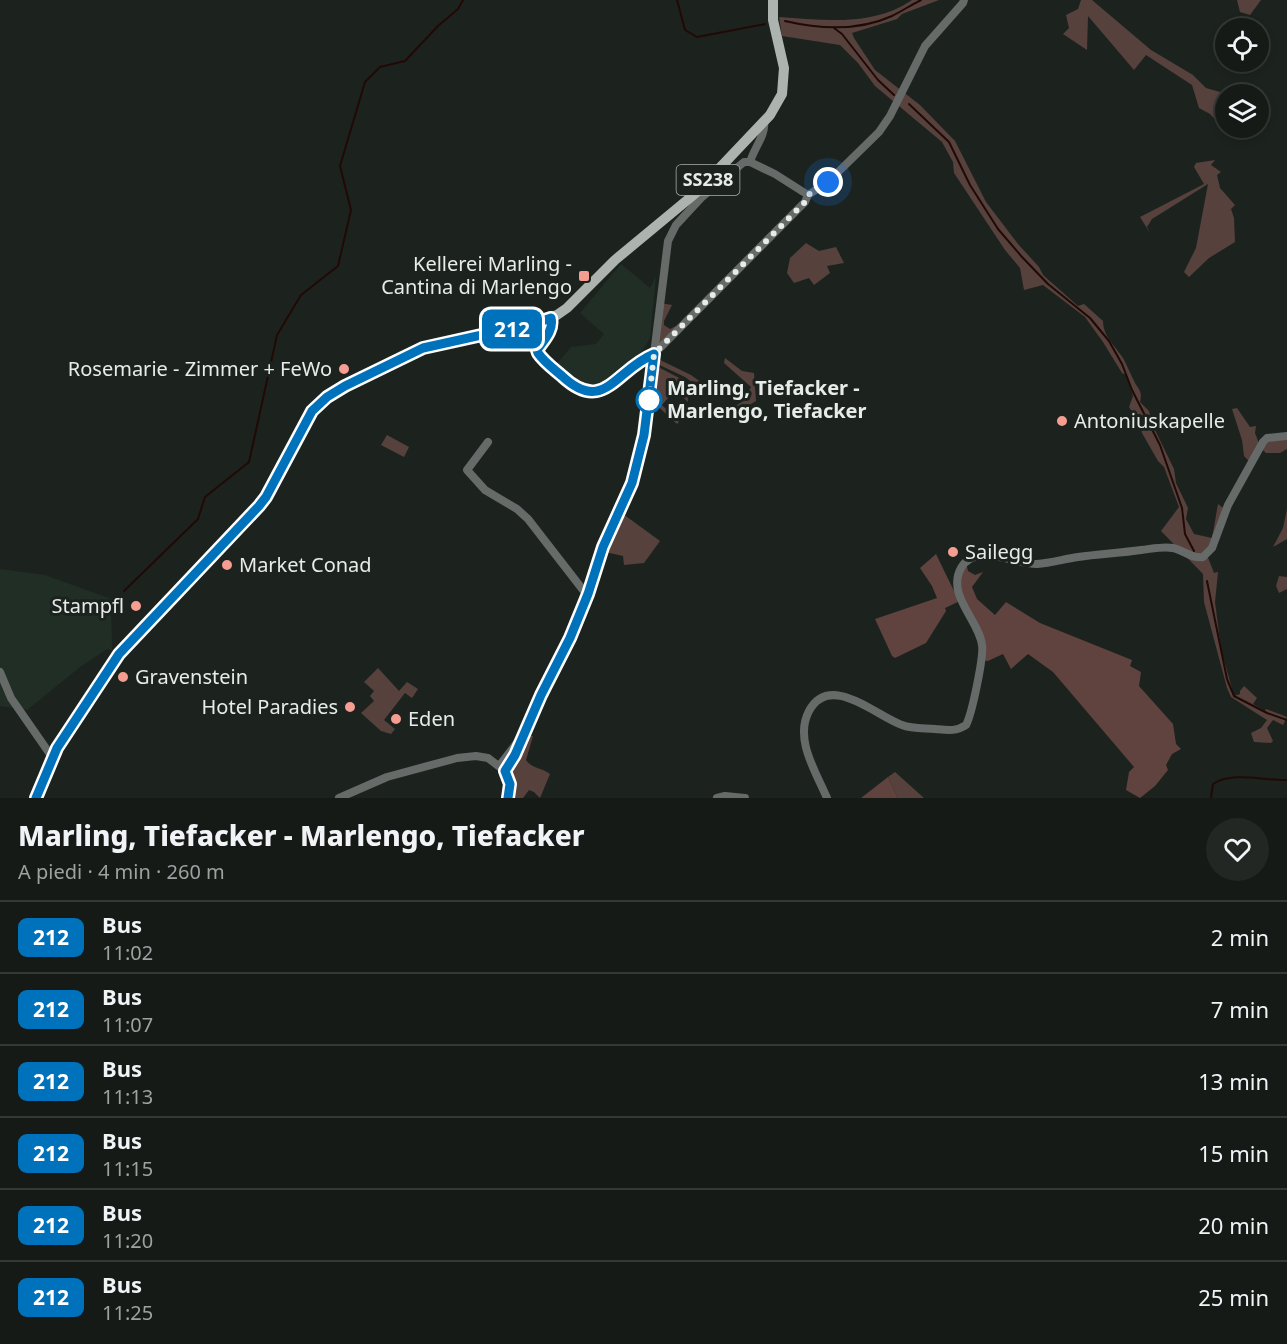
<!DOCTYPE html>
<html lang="it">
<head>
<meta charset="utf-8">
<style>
	:root { --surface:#151a17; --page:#222724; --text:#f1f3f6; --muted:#9da1a1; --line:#343836 }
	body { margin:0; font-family:"Noto Sans",sans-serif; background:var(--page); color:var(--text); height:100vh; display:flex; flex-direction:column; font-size:22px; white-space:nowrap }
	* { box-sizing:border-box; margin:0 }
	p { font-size:20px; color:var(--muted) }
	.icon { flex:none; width:33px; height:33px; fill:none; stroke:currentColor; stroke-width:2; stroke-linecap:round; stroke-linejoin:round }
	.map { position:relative; height:798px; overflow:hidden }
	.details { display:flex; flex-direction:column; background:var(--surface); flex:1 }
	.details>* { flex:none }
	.badge { padding:0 12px; border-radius:9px; font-size:21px; line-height:39px }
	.tools { position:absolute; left:1215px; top:18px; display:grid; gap:12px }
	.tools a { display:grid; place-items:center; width:54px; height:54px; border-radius:50%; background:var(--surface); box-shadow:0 3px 9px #0003,0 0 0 2px var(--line); font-size:30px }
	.you { position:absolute; width:30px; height:30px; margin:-15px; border:4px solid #fff; border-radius:50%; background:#1a73e8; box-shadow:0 0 0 9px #1a73e833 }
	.map>.badge { position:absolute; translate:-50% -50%; box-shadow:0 0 0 3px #fff }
	.round { display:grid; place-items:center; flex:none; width:63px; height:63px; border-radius:32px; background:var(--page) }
	.headline { display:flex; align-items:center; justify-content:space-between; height:102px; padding:0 18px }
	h1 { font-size:28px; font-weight:800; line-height:45px }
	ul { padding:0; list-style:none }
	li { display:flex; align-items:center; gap:18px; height:72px; padding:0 18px; border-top:2px solid var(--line) }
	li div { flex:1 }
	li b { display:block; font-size:22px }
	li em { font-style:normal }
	li .badge { min-width:66px; font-weight:700; text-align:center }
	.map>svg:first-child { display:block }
</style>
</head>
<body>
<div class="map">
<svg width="1287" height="798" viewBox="0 0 1287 798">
	<rect width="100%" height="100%" fill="#1c231f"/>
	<!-- built -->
	<path fill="#212e26" d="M621,264l29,24 6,-12 -6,62 -9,15 -39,32 -11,3 -10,-7 -3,3 -22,-19 15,-18 25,-3 8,-10 -24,-21z
		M0,569l45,6 66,24 1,51 -5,-1 -27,18 -53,43 -27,-4z"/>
	<!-- green -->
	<path fill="#56413d" d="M912,0h27l-37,14 -5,5 -45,14 2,5 21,32 45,35 35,36 31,61 32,42 21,23 4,8 35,31 6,-2 19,17c0,15 12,25 20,37 4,7 7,15 11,23 4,8 9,10 6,21l9,9 5,17 20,41 2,14 12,25 -2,11 8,15 18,4 6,-34 8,6 -19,45 7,18 4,-1 -3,30 6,47 13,47 6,-2v-3l4,-5 13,12 -4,6 12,7 1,-2 21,8 -4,8 -10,-5 -6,8 6,13 -2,2 -17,-1 -3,-9 10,-5 6,-8 -36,-23 -4,-9 -23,-86 -1,-28 -42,-43 18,-24 -15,-40 -6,-6 -16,-28 -2,-9 -11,-17 4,-11 -6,-21 -5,-2 -19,-31 -18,-25 -42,-32 -19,5 -4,-22 -15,-18 -51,-77 -1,-11 -11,-20 -67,-56 -17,-23 -18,-18 -58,-9 -3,-19c44,3 94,10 133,-17z
		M1081,0h11l59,50 42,25 13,13 14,4 5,9 1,27h15l-8,10 -23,-24 -11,-6 -7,-23 -46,-30 -12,15 -46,-54 -1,34 -24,-16 6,-6 -3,-13 12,-6z
		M1237,0h24l-11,15 -10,-3z
		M1215,160l-4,5 10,7 -4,3 3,13 15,17 -4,4 3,9 1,24 -26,16 -20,19 -5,-5 12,-24 12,-64 -56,35 -5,8 3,6 -10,-16 64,-33 -10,-17 2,-4z
		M806,243l13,8 17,-4 8,16 -17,3 3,7 -16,12 -5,-7 -15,5 -7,-10 3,-15z
		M660,303l12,2 -8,16v4l6,4 6,-3 2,4 -24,24z
		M654,357l37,18 14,10 -4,4 -16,-12 -32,-15z
		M725,358l17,13 12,2 2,28 -26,16 -4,-4 18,-13 7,-13 -27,-24z
		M660,368l27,14 1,20 -13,-12 -13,15 17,17 -2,2 -25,-23 4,-30z
		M1237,408l13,19 6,-1 -1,7 5,13 3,-4 24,-6v13l-7,4h-14l-6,-6 -9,16 -7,-7 -2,-16 -10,-31z
		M387,435l22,12 -5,10 -23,-12z
		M1287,509v30l-14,8 10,-19z
		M623,514l37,27 -16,22 -20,2 -1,-9 -18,-4z
		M1279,576l8,1v12l-8,4 -3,-7z
		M378,668l21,23 8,-9 11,7 -6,9 -7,-5 -21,27 11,9 -4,5 -10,-3 -20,-18 13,-12 -4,-5 4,-5 -10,-9z
		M527,735l6,1 -7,24c6,9 17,8 24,14l-10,24 -6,-6 -5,-2 -6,8h-10l1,-15 -2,-10z
		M895,772l29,26h-26l-10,-21z"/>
	<!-- forest -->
	<path fill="#60423e" d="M936,554l18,37 12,-29 2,9 7,4 8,-3 -11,15 5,12 18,16 11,-13 34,21 92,37 -2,6 11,6 -2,14 34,38 3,20 5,5 -9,5 -6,11 2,5 -13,16 -15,12 -14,-8 3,-18 5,-5 -81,-95 -25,-18 -17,15 -8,-15 -15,7 -7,-1 1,-10 -20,-50 -17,8 1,3 -20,32 -31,15 -3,-2 -17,-37 62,-21 -5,-12 -12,-18z
		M888,777l10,21h-37z"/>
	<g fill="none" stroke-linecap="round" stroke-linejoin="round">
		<!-- stream -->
		<path stroke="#210906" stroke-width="2" d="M677,0l8,30 12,7 68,-13
			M785,21c34,8 74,10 107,-5 10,-5 19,-11 29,-16
			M834,28l8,6 36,46 16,15
			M909,104l40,38 21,43 28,44 24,28 26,27 42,34 19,23 13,23 10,26 28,55 22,63 3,26 9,17
			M1207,581l20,98 7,17 33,17 20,7
			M124,591l74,-72 7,-22 44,-35 28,-127 24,-40 37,-29 13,-56 -11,-44 25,-84 15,-15 25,-6 33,-35 20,-17 5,-9
			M1211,797l2,-13c19,-13 52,-3 74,-4"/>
		<!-- minor -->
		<path stroke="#666a68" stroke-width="8" d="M750,162l25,12 33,21
			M701,198l43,-36h6c4,-14 16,-27 14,-40
			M551,318c3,12 -7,22 -14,32l1,3c6,9 16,16 24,23 42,39 54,-6 92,-22l151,-152 3,-7 20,-13 51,-50 11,-16 35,-70 38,-43 1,-3
			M488,442l-21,28 18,20 32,19 11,10 55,71 5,4
			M0,672l11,26 41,59
			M500,765l16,-21
			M505,771l10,-16 27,-61 28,-56 18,-44 15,-47 28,-64 13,-48 24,-194 8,-16 25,-27 -4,-6
			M339,798l48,-21 70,-19 19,-2 12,2 17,13 5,14 -2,13
			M717,798l8,-2 20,2
			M827,798c-11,-26 -33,-59 -18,-87 21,-39 67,5 93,14 10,4 22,3 33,4 11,1 21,3 31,-4 6,-11 18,-69 16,-80 -3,-25 -36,-50 -21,-77 15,-27 54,-3 76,-4 14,-1 27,-5 41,-7 21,-3 42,-4 63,-7 10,-1 22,-4 32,-2 11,2 18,11 30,9l9,-9 16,-43 35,-63 4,-4 20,-2"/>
		<!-- major -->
		<path stroke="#adb4af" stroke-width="10" d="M36,798l21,-50 62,-94 140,-148 7,-9 46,-86 15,-14 18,-11 78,-38 113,-25 21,-8 10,-7 48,-48 82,-68 73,-77 12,-21 2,-26 -11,-48v-20"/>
	</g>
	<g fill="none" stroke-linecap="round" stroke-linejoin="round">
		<!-- line casing -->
		<g stroke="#fff" stroke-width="14">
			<path id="line" d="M36,798l21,-50 62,-94 140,-148 7,-9 46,-86 15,-14 18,-11 78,-38 113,-25 15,-5c3,12 -7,22 -14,32l1,3c6,9 16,16 24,23 42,39 53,-6 92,-22l-10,81 -12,48 -29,64 -15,47 -18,44 -29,57 -26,60 -10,16 5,13 -2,14"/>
		</g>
		<!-- line -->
		<use href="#line" stroke="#0072bc" stroke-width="9"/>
		<!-- walk -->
		<path stroke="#e7ece9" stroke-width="6" stroke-dasharray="0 10.8" d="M649,400l5,-46 151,-152 3,-7 20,-13"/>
	</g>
	<!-- markers -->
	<g fill="#f59d90" stroke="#1c231f" stroke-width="2">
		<rect x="578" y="270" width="12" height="12" rx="3"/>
		<circle cx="344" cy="369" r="6"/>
		<circle cx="1062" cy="421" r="6"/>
		<circle cx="953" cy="552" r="6"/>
		<circle cx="227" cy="565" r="6"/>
		<circle cx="136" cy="606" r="6"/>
		<circle cx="123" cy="677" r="6"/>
		<circle cx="350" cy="707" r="6"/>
		<circle cx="396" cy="719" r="6"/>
	</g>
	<circle fill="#fff" stroke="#0072bc" stroke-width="3" cx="649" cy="400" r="12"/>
	<g text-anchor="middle" stroke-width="6" stroke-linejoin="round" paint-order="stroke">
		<!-- shield labels -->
		<rect fill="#1c231f" stroke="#aab0ac" stroke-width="1.5" x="676.5" y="165" width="63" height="30" rx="4.5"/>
		<g font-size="18" font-weight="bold" fill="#e7ece9">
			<text x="708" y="186">SS238</text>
		</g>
		<!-- poi labels -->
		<g font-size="20" fill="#e7ece9" stroke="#1c231f" text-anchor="start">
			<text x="572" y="271" text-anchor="end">Kellerei Marling -<tspan x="572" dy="23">Cantina di Marlengo</tspan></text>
			<text x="332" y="376" text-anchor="end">Rosemarie - Zimmer + FeWo</text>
			<text x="1074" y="428">Antoniuskapelle</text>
			<text x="965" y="559">Sailegg</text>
			<text x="239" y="572">Market Conad</text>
			<text x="124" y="613" text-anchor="end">Stampfl</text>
			<text x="135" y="684">Gravenstein</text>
			<text x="338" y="714" text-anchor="end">Hotel Paradies</text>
			<text x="408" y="726">Eden</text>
		</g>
		<!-- stop labels -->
		<g font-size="20" font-weight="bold" fill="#e7ece9" stroke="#1c231f" text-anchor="start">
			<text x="667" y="395">Marling, Tiefacker -<tspan x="667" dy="23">Marlengo, Tiefacker</tspan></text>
		</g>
	</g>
</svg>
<div class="tools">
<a><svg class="icon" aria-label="locate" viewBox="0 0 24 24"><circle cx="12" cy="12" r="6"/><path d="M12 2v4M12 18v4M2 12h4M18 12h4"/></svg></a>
<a><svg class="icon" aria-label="layers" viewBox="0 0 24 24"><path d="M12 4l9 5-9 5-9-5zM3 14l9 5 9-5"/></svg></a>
</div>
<div class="you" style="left:828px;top:182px"></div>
<b class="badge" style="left:512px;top:329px;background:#0072bc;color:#fff">212</b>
</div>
<section class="details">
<div class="headline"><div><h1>Marling, Tiefacker - Marlengo, Tiefacker</h1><p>A piedi · 4 min · 260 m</p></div><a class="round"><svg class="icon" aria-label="heart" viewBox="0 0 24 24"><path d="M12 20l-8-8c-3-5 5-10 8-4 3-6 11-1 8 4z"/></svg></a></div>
<ul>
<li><span class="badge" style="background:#0072bc;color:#fff">212</span><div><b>Bus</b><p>11:02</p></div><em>2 min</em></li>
<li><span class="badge" style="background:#0072bc;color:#fff">212</span><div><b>Bus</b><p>11:07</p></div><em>7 min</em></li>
<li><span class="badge" style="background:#0072bc;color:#fff">212</span><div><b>Bus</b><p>11:13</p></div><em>13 min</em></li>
<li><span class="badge" style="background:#0072bc;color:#fff">212</span><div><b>Bus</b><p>11:15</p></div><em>15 min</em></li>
<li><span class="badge" style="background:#0072bc;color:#fff">212</span><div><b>Bus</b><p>11:20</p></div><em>20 min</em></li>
<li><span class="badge" style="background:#0072bc;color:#fff">212</span><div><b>Bus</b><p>11:25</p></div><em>25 min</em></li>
</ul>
</section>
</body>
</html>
